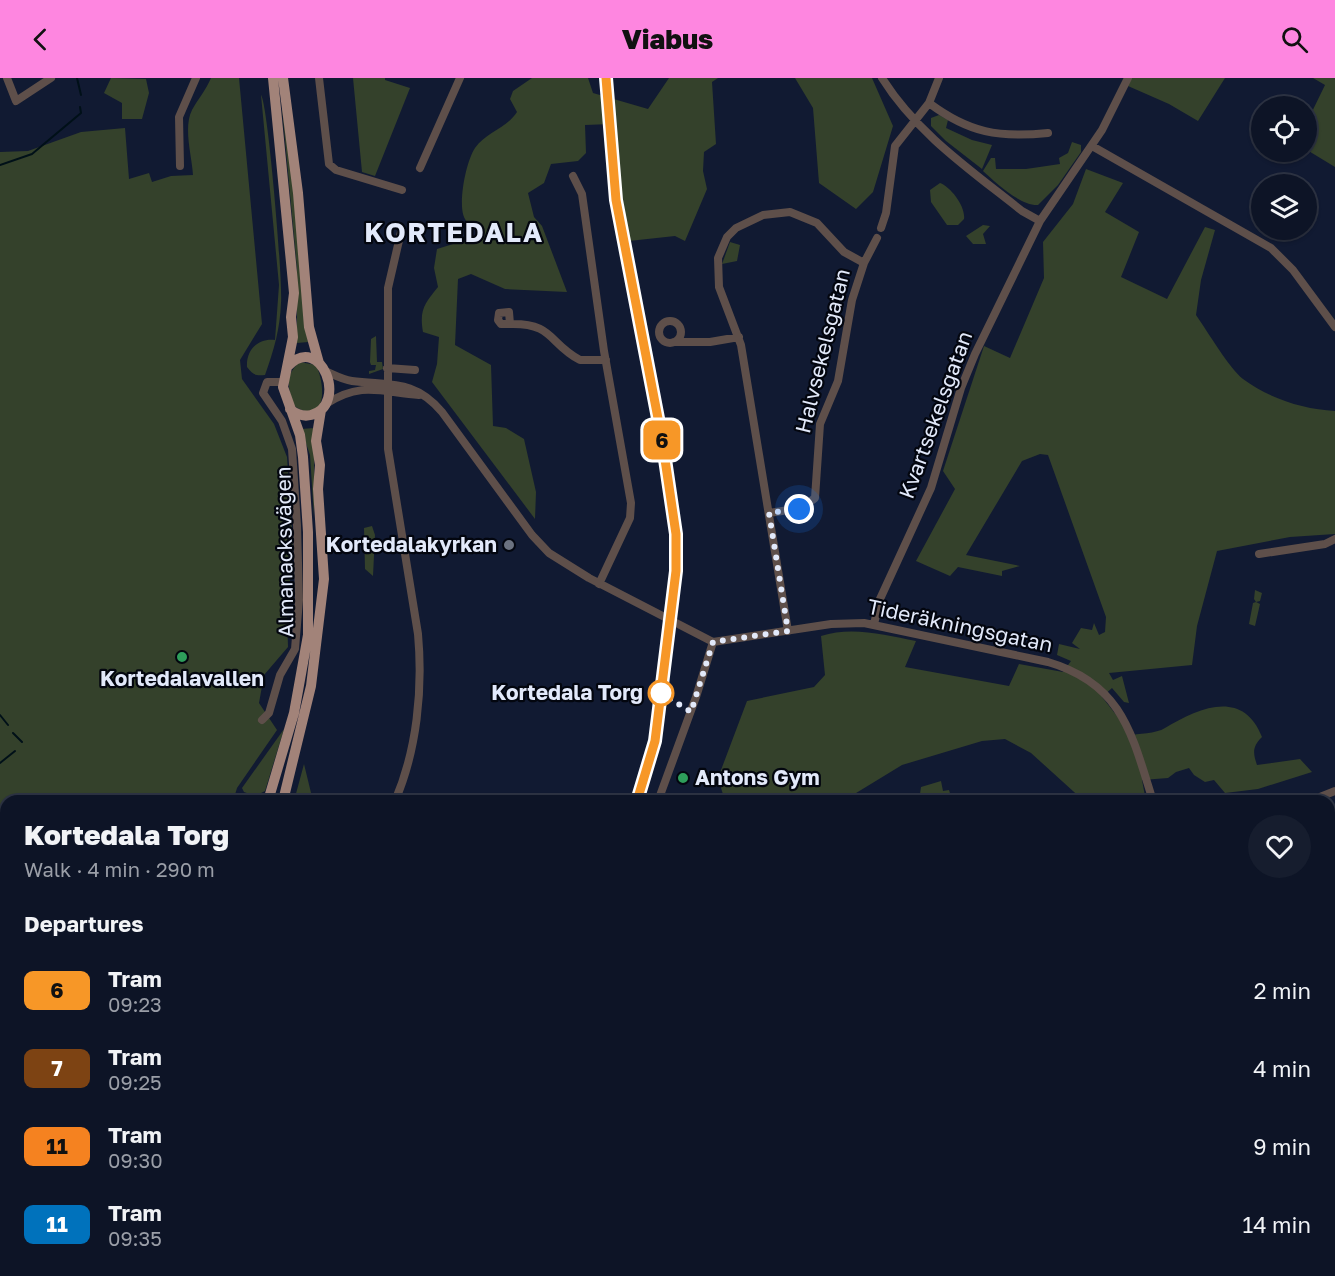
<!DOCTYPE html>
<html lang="en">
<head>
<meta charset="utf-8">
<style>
	:root { --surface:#0d1426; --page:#161d2e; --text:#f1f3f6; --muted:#9a9ea7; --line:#2d3343; --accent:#fe86e0 }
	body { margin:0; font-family:"Golos Text",sans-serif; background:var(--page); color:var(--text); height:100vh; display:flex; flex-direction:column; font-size:22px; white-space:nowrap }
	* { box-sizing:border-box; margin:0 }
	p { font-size:20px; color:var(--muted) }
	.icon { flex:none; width:33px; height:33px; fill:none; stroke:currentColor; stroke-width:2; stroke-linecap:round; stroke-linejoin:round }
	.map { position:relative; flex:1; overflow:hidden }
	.side { position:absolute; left:0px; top:717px; width:1335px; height:482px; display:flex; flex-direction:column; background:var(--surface); border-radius:18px 18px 0 0; box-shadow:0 2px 4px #0004,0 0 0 2px var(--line) }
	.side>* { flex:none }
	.badge { padding:0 12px; border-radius:9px; font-size:21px; line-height:39px }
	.controls { position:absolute; left:1251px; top:18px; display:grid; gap:12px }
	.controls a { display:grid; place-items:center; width:66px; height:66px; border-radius:50%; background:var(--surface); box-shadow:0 2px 4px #0004,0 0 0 2px var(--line); font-size:30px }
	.you { position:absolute; width:30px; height:30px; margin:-15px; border:4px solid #fff; border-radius:50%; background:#1a73e8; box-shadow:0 0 0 9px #1a73e833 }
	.map>.badge { position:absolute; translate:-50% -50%; box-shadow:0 0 0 3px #fff }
	h2 { padding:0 24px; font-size:22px; line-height:54px }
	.round { display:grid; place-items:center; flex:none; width:63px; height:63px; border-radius:32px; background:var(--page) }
	.head { display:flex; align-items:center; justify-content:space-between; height:102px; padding:0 24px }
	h1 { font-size:28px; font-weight:800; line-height:45px }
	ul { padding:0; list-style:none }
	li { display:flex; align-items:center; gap:18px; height:78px; padding:0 24px }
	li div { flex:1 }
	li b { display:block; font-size:22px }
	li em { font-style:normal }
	li .badge { min-width:66px; font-weight:700; text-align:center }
	header { display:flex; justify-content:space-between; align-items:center; height:78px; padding:0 24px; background:var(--accent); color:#111; font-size:27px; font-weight:800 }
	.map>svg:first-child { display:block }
</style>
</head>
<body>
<header><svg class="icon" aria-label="back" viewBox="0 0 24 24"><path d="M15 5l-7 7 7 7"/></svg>Viabus<svg class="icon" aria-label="search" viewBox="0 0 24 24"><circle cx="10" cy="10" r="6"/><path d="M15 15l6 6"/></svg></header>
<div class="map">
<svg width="1335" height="1198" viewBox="0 0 1335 1198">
	<rect width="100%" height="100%" fill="#111a32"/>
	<!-- green -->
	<path fill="#34412b" d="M111,0l35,1 3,14 -7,26h-20v-16l-18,-10z
		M211,0h28l23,246 -22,36 2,19 32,45 13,33 6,88 -6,70 1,32 -24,28 -5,28 18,27 -40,58 -4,13h-227v463l-6,4v-1116l28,-1 53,-19 44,-4 4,51 20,-6 3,9 19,-6 22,-1c-1,-19 -10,-47 -1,-65 6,-11 14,-20 19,-32z
		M353,0h32v2l25,8 -35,88 -13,-4z
		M532,0h56l5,15 55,16 21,-31h49l-6,4 4,62 -12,8 -1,19 4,18 -22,52 -10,-5 -46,5 -18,-117 -26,1 1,28 -8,8 -27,3 -7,19 -16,10 6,24 8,9 25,66 -62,-3 -34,-15 -13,5 -3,66 36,20 2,61 13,2 18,11 12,53 -1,27 -103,-137 5,-18 2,-27 -16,-5c-4,-22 2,-29 15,-45l-4,-19 3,-19 45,-14c-5,-5 -14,-10 -17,-16 -8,-13 1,-58 10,-71 11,-16 32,-20 42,-36l-7,-13 3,-8z
		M795,0h77l21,48 -20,66 -17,17 -37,-26 -6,-75z
		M1131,0h94l-27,43 -29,-17 -41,-18z
		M1313,0h22v89l-28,-17v-28l18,-37z
		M261,17c7,9 22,186 20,208 -1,26 -7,47 -16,72 -9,1 -12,0 -18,-8 -1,-17 11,-29 28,-27l4,-55z
		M282,30h2l4,27 20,207 -11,1v-74z
		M939,37l9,5 -2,8 26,12 20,5 -10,24 -36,-28 -15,-15v-8z
		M1072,64l9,3v7l-23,33 -20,20c-18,1 -43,-23 -55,-34l8,-13h4l1,11h30l34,-5 -1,-6 9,-5z
		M1086,91l37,14 -18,29 34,20 -18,45 46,22 38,-72 10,3 -14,50 -5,35c12,17 33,53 47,64 27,20 60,30 92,32v123l-45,3 -73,14 -20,75 -5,39 -83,8 4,7 9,-4 7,27 -5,-1 -12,-14 -10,9 19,24 7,15c10,-3 28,-2 37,-8 33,-20 78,-40 97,9 -10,10 -9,16 -5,28l43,-6 12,13 -54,17 -33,4 -11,-13 -9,2 -11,-7 -5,-7 -13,4 -8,6 -26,2 3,16 -2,5h-59l-53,-48 -26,-14 -23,2 -80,24 -59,36h-118l-7,-23 29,-77 67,-14 11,-12 -4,-39c31,-10 64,-1 95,5l-11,26 104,19 10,-22 44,8 8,-11 -14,-6 2,-11 21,5 -8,-6 9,-15 11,2 2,-7 5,12 6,-3 1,-15 -58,-162 -8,-1 -18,7 -56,94 54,11 -18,5v5l-44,-9 -8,9 -34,-15 39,-72 -12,-18 41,-125 26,12 34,-80 -1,-36 30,-38z
		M940,105c11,4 26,24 24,36l-6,6h-11l-16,-23 -1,-12z
		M983,147l7,1 -7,8 3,10h-13l-7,-8z
		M730,164l10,3 -3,16 -15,3z
		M376,258l1,26h5l1,7 -14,5v-3l6,-1 1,-5h-5l-1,-3 1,-23z
		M300,284l16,3c10,21 11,61 -22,41 -6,-18 -10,-31 6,-44z
		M314,350v89l-4,-62 -9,-26z
		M372,448l3,9 -2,41 -8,-7 -1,-41z
		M1255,512l7,3 -2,8 -4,1 4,2 -5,22 -6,-2 4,-21 3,-1 -2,-3z
		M284,651l-19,62 -10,5 -11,-4 -2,-4z
		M304,686l9,37h-19z
		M941,703l2,10 6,-1 3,10 -33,1 2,-14z
		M1329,775l6,16v260l-6,-6z
		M1329,1098h6v100h-165l-3,-5 162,-1z
		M42,1192l53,1 5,5h-62z
		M397,1192h170l14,6h-184z
		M732,1192h117v1l-4,5h-112l-4,-4z"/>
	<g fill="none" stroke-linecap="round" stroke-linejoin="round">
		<!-- stream -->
		<path stroke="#001018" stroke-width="2" d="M77,0l4,17
			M0,87l32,-11 49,-41 -1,-6
			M0,637l8,10
			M13,655l9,9
			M0,685l15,-12"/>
		<!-- minor -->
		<path stroke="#5e4f4a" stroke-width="8" d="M7,0l9,23 35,-23
			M319,0l10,86 7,6 66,20
			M882,0c35,56 90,93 140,133l18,10
			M929,25c40,30 70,35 119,30
			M1092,68l179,102 22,22 42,57
			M180,88l-1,-49 17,-39
			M420,90l40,-90
			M573,98l9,18 22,157 27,152 -1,15 -31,66
			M881,150l5,-15 9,-67 34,-43 10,-25
			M659 254a11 11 0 1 1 22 0a11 11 0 1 1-22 0Z
			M510,246h-9l-3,-4 1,-7 10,-1 1,12c44,-1 38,19 70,36h26
			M674,264h36l29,-5
			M387,290l28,2
			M325,293c9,4 18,9 27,10 38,5 62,-2 90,31l90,123 17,18 40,25 124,64 118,-18 33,-1 184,39c75,22 84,73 105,139
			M326,326c35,-23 55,-12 93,-9
			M769,435l33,-5 13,-10 5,-74 18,-43 14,-81 12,-37 13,-25
			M1259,476l66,-10 10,-5
			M874,546l6,-25 51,-111 30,-100 14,-34 65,-133 62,-91 26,-52
			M788,553l-47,-286 -22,-58 -1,-29 9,-21 9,-9 27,-13 27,-3 27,11 27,29 20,11
			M262,642l7,-7 11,-38 15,-26 4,-49 -2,-75 -5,-76 -10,-28 -19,-28 4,-11h16
			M395,723c22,-51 28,-112 23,-167l-30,-185v-161l13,-56
			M658,723l38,-104 17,-55
			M1310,723l25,-10
			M1329,1040l6,3
			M693,1192l2,6
			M895,1192l4,6
			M1140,1192l3,6
			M307,1198l1,-6
			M428,1198l6,-6
			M1018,1198l4,-6"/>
		<!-- major -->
		<path stroke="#a28379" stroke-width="10" d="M283,0l15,115 11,134 10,36
			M288,288c33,-34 61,39 23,49 -8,2 -15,-1 -21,-6
			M268,723l26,-88 14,-78v-103l-5,-75 -3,-22 -17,-48 10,-50 -2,-20 3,-24 -21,-215
			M283,723l28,-115 13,-107 -6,-90 2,-24 -4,-24 5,-31
			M101,1192l4,6
			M31,1198l3,-6
			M121,1198v-6"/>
		<!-- tram -->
		<path stroke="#737b90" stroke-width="1.5" d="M611,0v11
			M637,723l15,-48 18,-128
			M616,1198l1,-6"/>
	</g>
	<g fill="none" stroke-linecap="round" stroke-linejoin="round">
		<!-- line casing -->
		<g stroke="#fff" stroke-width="14">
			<path id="line" d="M606,0l10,122 46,239 14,95v37l-21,170 -18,60"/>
		</g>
		<!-- line -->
		<use href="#line" stroke="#f79727" stroke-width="9"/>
		<!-- walk -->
		<path stroke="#e2e9fa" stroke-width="6" stroke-dasharray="0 10.8" d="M661,615l30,19 22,-70 75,-11 -19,-118 30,-4"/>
	</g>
	<!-- markers -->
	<circle fill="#6b7280" stroke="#03060f" stroke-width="2" cx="509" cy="467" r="6"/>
	<g fill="#2e9e5b" stroke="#03060f" stroke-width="2">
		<circle cx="182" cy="579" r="6"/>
		<circle cx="683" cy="700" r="6"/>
	</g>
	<circle fill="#fff" stroke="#f79727" stroke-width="3" cx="661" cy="615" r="12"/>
	<g text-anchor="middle" stroke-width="4.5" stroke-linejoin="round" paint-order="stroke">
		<!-- street labels -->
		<g font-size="21" fill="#e2e9fa" stroke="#03060f">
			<text transform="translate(823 273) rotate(-76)" y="7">Halvsekelsgatan</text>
			<text transform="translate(936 337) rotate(-70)" y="7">Kvartsekelsgatan</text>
			<text transform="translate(285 474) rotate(-91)" y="7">Almanacksvägen</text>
			<text transform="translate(960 548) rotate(12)" y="7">Tideräkningsgatan</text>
		</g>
		<!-- poi labels -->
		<g font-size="21" font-weight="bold" fill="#e2e9fa" stroke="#03060f" text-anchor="end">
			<text x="497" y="474">Kortedalakyrkan</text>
			<text x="182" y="608" text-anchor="middle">Kortedalavallen</text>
			<text x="695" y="707" text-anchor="start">Antons Gym</text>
		</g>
		<!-- stop labels -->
		<g font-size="21" font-weight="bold" fill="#e2e9fa" stroke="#03060f" text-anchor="end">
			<text x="643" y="622">Kortedala Torg</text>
		</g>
		<!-- district labels -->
		<g font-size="27" font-weight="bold" letter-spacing="1.5" fill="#e2e9fa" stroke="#03060f">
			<text x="454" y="164">KORTEDALA</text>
		</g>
	</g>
</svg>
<div class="controls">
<a><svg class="icon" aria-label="locate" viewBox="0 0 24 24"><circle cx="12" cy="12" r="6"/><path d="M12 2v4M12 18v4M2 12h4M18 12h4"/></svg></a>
<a><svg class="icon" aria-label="layers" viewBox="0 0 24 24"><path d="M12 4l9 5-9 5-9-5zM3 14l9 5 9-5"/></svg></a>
</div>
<div class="you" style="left:799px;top:431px"></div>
<b class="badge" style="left:662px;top:362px;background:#f79727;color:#111">6</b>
<section class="side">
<div class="head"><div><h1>Kortedala Torg</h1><p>Walk · 4 min · 290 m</p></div><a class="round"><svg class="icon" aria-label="heart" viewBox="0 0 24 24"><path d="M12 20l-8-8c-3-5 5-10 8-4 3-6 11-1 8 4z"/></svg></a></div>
<h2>Departures</h2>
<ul>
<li><span class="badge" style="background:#f79727;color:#111">6</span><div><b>Tram</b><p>09:23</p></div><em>2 min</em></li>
<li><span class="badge" style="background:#7d4313;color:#fff">7</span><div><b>Tram</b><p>09:25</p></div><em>4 min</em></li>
<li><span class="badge" style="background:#f58220;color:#111">11</span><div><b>Tram</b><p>09:30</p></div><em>9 min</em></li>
<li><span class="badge" style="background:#0072bc;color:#fff">11</span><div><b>Tram</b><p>09:35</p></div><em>14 min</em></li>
</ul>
</section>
</div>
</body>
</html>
